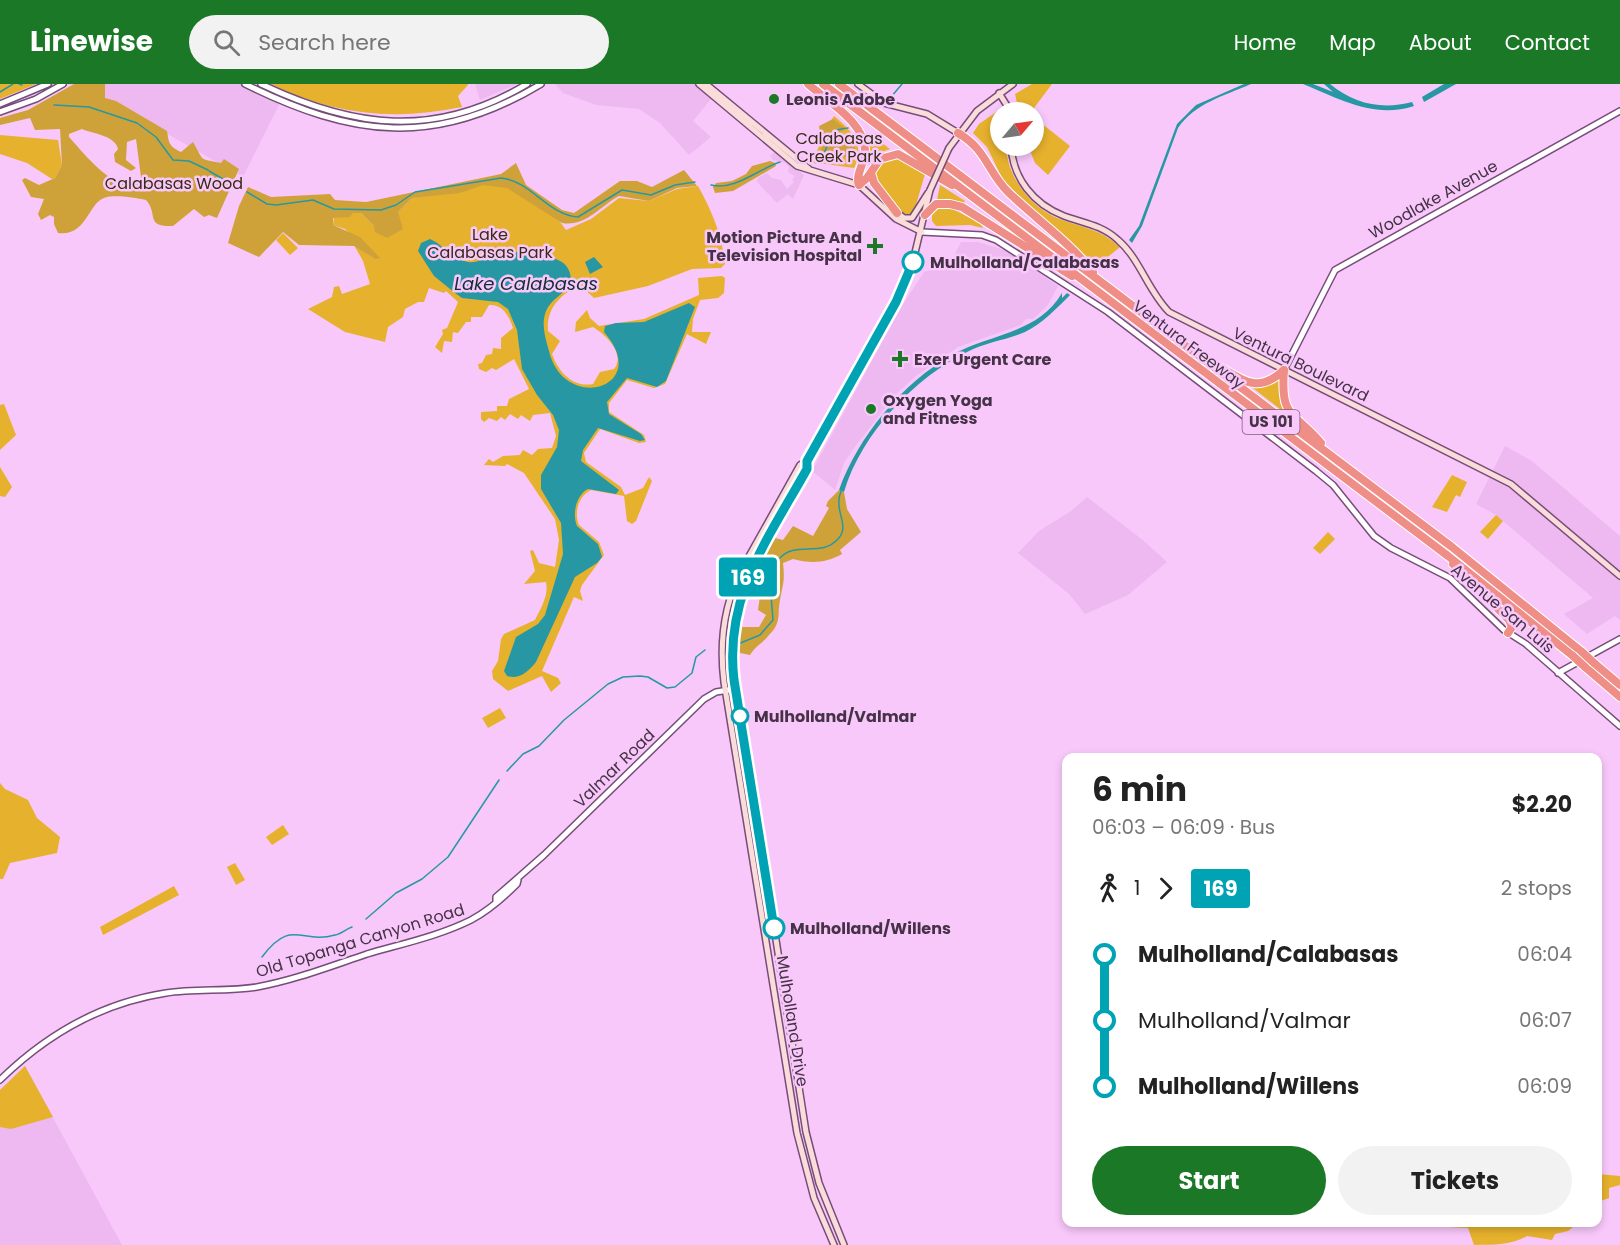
<!DOCTYPE html>
<html lang="en">
<head>
<meta charset="utf-8">
<style>
	:root { --surface:#fff; --page:#f2f2f2; --text:#222; --muted:#767676; --accent:#1b7827 }
	body { margin:0; font-family:Poppins,sans-serif; background:var(--page); color:var(--text); height:100vh; display:flex; flex-direction:column; font-size:22px; white-space:nowrap }
	* { box-sizing:border-box; margin:0 }
	p { font-size:20px; color:var(--muted) }
	.icon { flex:none; width:33px; height:33px; fill:none; stroke:currentColor; stroke-width:2; stroke-linecap:round; stroke-linejoin:round }
	.map { position:relative; flex:1; overflow:hidden }
	.sheet { position:absolute; left:1062px; top:669px; width:540px; height:474px; display:flex; flex-direction:column; background:var(--surface); border-radius:12px; box-shadow:0 3px 9px #0003 }
	.sheet>* { flex:none }
	.badge { padding:0 12px; border-radius:4px; font-size:21px; line-height:39px }
	.needle { width:39px; rotate:61deg }
	.tools { position:absolute; left:990px; top:18px; display:grid; gap:12px }
	.tools a { display:grid; place-items:center; width:54px; height:54px; border-radius:50%; background:var(--surface); box-shadow:0 3px 9px #0003; font-size:30px }
	.map>.badge { position:absolute; translate:-50% -50%; box-shadow:0 0 0 3px #fff }
	.legs { display:flex; align-items:center; gap:9px; height:66px; padding:0 30px; font-size:20px }
	.legs p { margin-inline-start:auto }
	.head { display:flex; align-items:center; justify-content:space-between; height:102px; padding:0 30px }
	h1 { font-size:33px; font-weight:700; line-height:45px }
	.action { display:flex; gap:12px; margin-top:auto; padding:12px 30px }
	.action a { flex:1; height:69px; border-radius:36px; background:var(--accent); color:#fff; font-size:24px; font-weight:700; line-height:69px; text-align:center }
	.action a+a { background:var(--page); color:var(--text) }
	ul { padding:0 30px; list-style:none }
	li { display:flex; align-items:center; gap:21px; height:66px; font-size:22px }
	li i { display:grid; place-items:center; width:9px; height:100%; margin:0 8px; background:currentColor }
	li i::after { content:''; width:15px; height:15px; margin:-8px; border:4px solid; border-radius:50%; background:var(--surface) }
	li p { margin-inline-start:auto }
	li:first-child i { background:linear-gradient(#0000 50%,currentColor 0) }
	li:last-child i { background:linear-gradient(currentColor 50%,#0000 0) }
	header { display:flex; align-items:center; gap:36px; box-sizing:border-box; height:84px; padding:0 30px; background:var(--accent); color:#fff }
	header strong { font-size:28px }
	nav { display:flex; gap:33px; margin-inline-start:auto; font-size:21px }
	.search { width:420px; height:54px; background:var(--page); display:flex; align-items:center; gap:15px; box-sizing:border-box; padding:0 21px; border-radius:33px; color:var(--muted); font-size:22px }
	.map>svg:first-child { display:block }
</style>
</head>
<body>
<header>
<strong>Linewise</strong>
<div class="search"><svg class="icon" aria-label="search" viewBox="0 0 24 24"><circle cx="10" cy="10" r="6"/><path d="M15 15l6 6"/></svg>Search here</div>
<nav><a>Home</a><a>Map</a><a>About</a><a>Contact</a></nav>
</header>
<div class="map">
<svg width="1620" height="1161" viewBox="0 0 1620 1161">
	<rect width="100%" height="100%" fill="#f8c8fa"/>
	<!-- built -->
	<path fill="#eeb9f0" d="M80,0h171l31,15 -39,78z
		M475,0h42l-37,16z
		M555,0h148l12,10 -22,27 18,16 -22,18 -29,-32 -21,-14 -43,-4 -33,-12z
		M774,68l30,23 -11,24 -5,-5 -11,9 -20,-21 1,-4 9,-5 5,5 9,2 6,9 7,-7 -2,-2 3,-4 -7,-4 1,-5 -4,-4 -12,-3 -3,-4z
		M961,158h17l30,9 50,35 -10,19 -15,14h-7l-5,6 -63,22 -42,29 -20,18 -42,54 -10,15 -9,27 -23,-19 88,-162 24,-37 26,-8z
		M1505,362l27,15 88,75v84l-5,-4 -28,18 -23,-20 29,-16 -97,-83 -20,-11z
		M1087,413l57,44 23,21 -39,33 -43,19 -16,-20 -51,-41 21,-22 32,-20z
		M25,982l97,179h-122v-155z"/>
	<!-- green -->
	<path fill="#e6b12d" d="M0,0h36l-36,15z
		M271,0h197v1l-10,11 4,11c-67,14 -130,8 -191,-23z
		M1032,0h20l-21,28h-12l-4,-18z
		M1002,24l2,4h-4v34h6c1,30 23,60 51,72 25,10 42,10 63,29l-23,19 -83,-75 -12,-13 -15,-31 -14,-14 6,-9z
		M834,32c17,14 32,29 20,52l-43,-6c10,-16 12,-31 23,-46z
		M1036,35l34,27 -22,29 -13,-12 -6,-15v-2h5v-23z
		M870,50l20,15 -11,4 -8,10 -3,-10z
		M0,51l58,5 4,25 -7,13 -3,1 -25,-16 -27,-9z
		M897,73l28,17 -12,41h-10l-26,-34 -2,-9 10,-12z
		M502,96l50,31 14,19 25,-11 28,-21 30,3 28,-12 21,-3c14,25 24,49 27,78l-4,4 -29,1 -44,17 -54,12 -14,-13c-19,9 -34,23 -32,46l12,10 -8,13c6,17 20,34 41,30l7,-12 14,-3c12,-15 -8,-34 -21,-42l-18,5 1,-10 11,-12 3,8 9,8 45,-7 55,-24 -1,-17 24,-2 3,2 -1,15 -6,5 -18,2 -7,19 -1,13h19l-5,12 -19,-10 -22,50 -11,4 -27,-8 -18,23v9l35,23 2,7 -7,1 -39,-14 -16,24 2,9 35,25 4,8 18,-7 6,-11 3,4 -16,40 -4,3 -5,-3 -3,-25 -33,-6c-13,6 -17,23 -12,35l20,17 5,13 -22,30 -2,6 3,10 -9,-4 -32,74 16,7 3,5 -10,9 -9,-16 -34,15 -15,-12 -1,-8 6,-10 3,-22 3,-5 31,-14c6,-12 14,-25 11,-38l-22,2 11,-13 -5,-20 3,-1 6,13 16,4 4,-27 -4,-21 -31,-46 -17,-9 -2,2 -21,-1 5,-6 4,3 10,-6 17,-1 3,-5 9,5 6,-6 14,-1 4,-12 -6,-23 -17,2 -3,6 -9,-6 -3,4 -8,-5 -5,6 -4,-3 -4,4 -8,-3 -5,4 -3,-3v-7l16,-1v-5h10l2,-7 20,-10 -15,-30 -18,11 -4,-2 -6,4 -7,-3 -1,-5 4,-1 4,-8 6,-1 1,-6 8,1v-11l12,-10c-4,-12 -10,-24 -24,-23l-7,12h-11v5h-5l-8,11 -5,-1 -1,10 -8,-1 -2,12 -7,-6 8,-13 -1,-4 5,-2 11,-26 -12,-11 -2,2 -15,-5 -5,14h-6l-13,7 -2,8 -15,10 -3,15 -40,-10 -37,-23 24,-12 2,-10 5,-1 3,8 28,-10 -7,-23 -9,-16 21,14 -30,-30 -12,-4 1,-8h15l4,-4h8l13,13 24,-7v-7l14,-14c30,-4 59,-13 90,-18z
		M940,101l25,16 -2,4 -26,-5z
		M940,124l13,1 28,15 2,4 -13,-3 -34,1 -4,-5v-8z
		M283,149l15,15 -8,7 -14,-15z
		M1277,296l3,2v20l10,15 -37,-29z
		M4,320l12,31 -16,15v-45z
		M0,383l12,20 -7,10 -5,-1z
		M1452,391l15,7 -7,15 -4,-2 -9,17 -15,-5z
		M1496,431l7,6 -15,18 -8,-7z
		M1328,448l7,7 -15,15 -7,-6z
		M500,624l6,10 -18,10 -6,-10z
		M0,699l5,6 23,11 9,18 23,19 -3,16 -47,10 -7,16h-3z
		M283,741l6,9 -17,11 -6,-8z
		M235,779l10,17 -9,5 -9,-18z
		M174,802l5,9 -76,40 -3,-8z
		M25,982l28,51 -42,12 -11,-2v-37z
		M1598,1090l22,2v9l-11,3v10l-11,4z
		M1484,1139v-1l94,1 -10,8 -13,3 -3,6 -25,-4c-14,9 -33,9 -53,9l-6,-17 -21,-1 -3,-4h32l2,3z"/>
	<!-- forest -->
	<path fill="#cea239" fill-rule="evenodd" d="M74,0h31v14l11,3 51,30c2,11 1,15 14,21l12,-10c12,20 4,16 28,21l3,-4 15,10 -22,49 -8,-3 -5,2 -10,-8 -21,17c-29,1 -14,-12 -27,-26 -10,-2 -29,-5 -39,-3 -19,3 -19,40 -49,36l-4,-9v-7l-4,-2 -9,5 -3,-6 6,-15 -13,-2 -9,-17 3,-2 14,7 16,-7 7,-13 -2,-36 -25,1 -5,-12 -30,7v-7l28,-8zM82,45c11,5 33,6 36,20l-4,5 1,8 16,9 5,-3 -10,-8 1,-18 9,-3 5,38c-20,25 -58,-25 -72,-40v-3z
		M833,35l13,10 -8,5v4l6,4 10,-2 2,14 -5,5 -15,-5 -18,10 -10,-2 13,-13 3,-14 -4,-3 -1,-6z
		M770,77l5,2 1,3 -43,25 -18,2 -2,-6 3,-4 16,-2 14,-7 6,-8z
		M516,79l10,22 36,25 12,3 46,-32h17l15,6 32,-17 13,16 -20,2 -28,13 -30,-5c-19,10 -33,31 -57,27l-55,-35 -24,-3 -23,8 -48,5 -14,14 5,17 -16,9 -12,-6 -1,-6 -13,-13h-8l-3,4 -17,1v7l27,12 20,21 -5,1 -21,-13 -55,-1 -16,-13 -24,25 -31,-14 11,-37 9,-19 23,10 59,-3 5,6 31,2 135,-28z
		M839,406l5,2 3,17 14,23 -21,18 2,4c-16,9 -31,10 -49,5l-10,4c2,18 0,20 -3,37 -3,15 2,22 -11,35 -6,8 -14,11 -19,20l-10,-2 -4,-8 1,-18h22l7,-12 -8,-5 2,-14 -5,-3 7,-17 -2,-10 15,-28 8,2 10,-14 20,10 16,-28 -3,-2 2,-5z"/>
	<!-- water -->
	<path fill="#2798a3" d="M1244,0h7c-27,12 -56,19 -73,44l-36,98 -10,17 -3,-3 10,-14 38,-102 19,-19z
		M1303,0h10l20,8 -9,-8h6c24,20 52,26 82,18l2,4c-40,13 -74,-7 -111,-22z
		M1444,0h12l-32,18 -2,-5z
		M430,155c14,6 21,20 38,23 14,2 22,-10 34,-12 7,-1 12,2 18,3 20,5 53,-1 51,31 -6,9 -20,15 -25,27 -5,13 -1,26 3,40 15,63 104,37 55,-19l1,-6 11,-3 28,-1 45,-19 6,4 -29,74 -9,6 -30,-9 -20,24 2,12 32,20 4,6 -5,1 -42,-13 -15,22 -2,11 38,29 -3,4 -28,-5c-12,6 -16,25 -11,37l21,18 4,13 -5,6 -22,14 -39,85c-8,10 -17,18 -29,14l-3,-5 12,-34 22,-13 7,-9 18,-61 -2,-31 -20,-34v-14l16,-28 2,-17 -6,-15 -16,-20 -15,-26 -5,-39 -9,-21 -10,-7 -36,-4 -7,-5 -21,-17 -16,-25 3,-8z
		M594,173l9,10 -13,7 -5,-12z
		M1062,209v5l5,-5 3,2c-12,12 -28,29 -45,37 -18,8 -38,10 -56,19 -54,26 -108,83 -125,141l-5,-2c19,-53 63,-107 113,-135 37,-21 86,-21 110,-62z"/>
	<g fill="none" stroke-linecap="round" stroke-linejoin="round">
		<!-- stream -->
		<path stroke="#2798a3" stroke-width="1.5" d="M19,0l3,1
			M0,8l13,-8
			M891,13l11,-13
			M54,21l35,2 48,16 19,14 17,23 16,1 19,9
			M824,69c9,-16 1,-23 24,-25
			M209,87l21,12
			M711,101c24,6 47,-16 69,-23
			M247,108l20,12 9,1 37,-5 21,9 47,1 15,-5 19,-13 86,-14c30,3 47,37 77,39l44,-27 29,5 24,-10 20,-3
			M738,560l22,-9 13,-15 -2,-25 8,-36c16,-19 42,-1 59,-20 13,-14 -5,-27 3,-48
			M507,687l16,-17 16,-8 25,-26 44,-36 15,-7 17,-1 8,1 19,11 8,-1 17,-14 4,-16 9,-7
			M366,835l30,-26 26,-14 26,-22 51,-77
			M262,873c30,-40 39,-12 73,-22 6,-1 11,-6 17,-8"/>
		<!-- tertiary casing -->
		<g stroke="#764d78" stroke-width="8">
			<path id="tertiary" d="M245,0c107,53 190,64 296,0
				M261,0c92,44 174,55 266,0
				M0,20l48,-20
				M0,28l36,-13 27,-15
				M922,148l60,3 14,5 112,72 208,159 17,14 41,51 17,12 59,30 54,52 22,14 94,82
				M1284,286l51,-100 285,-159
				M1558,589l62,-34
				M496,818v-5l48,-42 160,-156 12,-7 19,-3
				M0,996c46,-45 101,-77 166,-87 30,-5 61,-1 91,-6 38,-7 74,-21 110,-33 34,-10 72,-18 104,-34 17,-9 32,-22 46,-36l1,-4"/>
		</g>
		<!-- secondary casing -->
		<g stroke="#764d78" stroke-width="8">
			<path id="secondary" d="M699,0l98,82 62,19 37,34 26,13
				M706,0l103,85
				M858,0l26,19 43,11 31,19
				M999,9l12,19
				M1011,62c2,32 22,58 53,70 19,7 38,9 54,24 22,19 30,51 51,72l342,172 109,92
				M949,64l28,-37 36,-27
				M896,128l8,6h8l16,-25
				M807,377v8c-32,60 -78,119 -75,189l74,474 13,51 25,62
				M834,1161l-20,-47 -17,-65 -73,-451c-5,-40 0,-79 19,-115l57,-102 7,-4 93,-168 13,-32 17,-71"/>
		</g>
		<!-- motorway casing -->
		<g stroke="#fff" stroke-width="10">
			<path id="motorway" d="M808,0c19,17 60,40 57,70 -1,10 -10,21 -6,31
				M823,0l625,472 125,100
				M839,0l613,463 130,105
				M958,49c29,17 29,38 50,59 28,27 61,50 85,80
				M871,89l3,10 23,30
				M859,101l8,-7 13,-19 18,-5 54,31
				M925,131l11,-11h14l12,3 110,69
				M1218,282c27,15 40,28 66,4
				M1284,286c-4,49 10,41 37,73
				M1453,480l56,56 3,7 -4,6
				M1594,579l26,22
				M1585,583l35,30"/>
		</g>
		<!-- tertiary -->
		<use href="#tertiary" stroke="#fff" stroke-width="5"/>
		<!-- secondary -->
		<use href="#secondary" stroke="#fadddb" stroke-width="5"/>
		<!-- motorway -->
		<use href="#motorway" stroke="#ef8e87" stroke-width="8"/>
		<!-- secondary-bridge casing -->
		<g stroke="#764d78" stroke-width="8" stroke-linecap="butt">
			<path id="secondary-bridge" d="M930,106l19,-42"/>
		</g>
		<!-- motorway-bridge casing -->
		<g stroke="#fff" stroke-width="10" stroke-linecap="butt">
			<path id="motorway-bridge" d="M1582,568l12,11
				M1573,572l12,11"/>
		</g>
		<!-- secondary-bridge -->
		<use href="#secondary-bridge" stroke="#fadddb" stroke-width="5"/>
		<!-- motorway-bridge -->
		<use href="#motorway-bridge" stroke="#ef8e87" stroke-width="8"/>
	</g>
	<g fill="none" stroke-linecap="round" stroke-linejoin="round">
		<!-- line-1 casing -->
		<g stroke="#fff" stroke-width="14">
			<path id="line-1" d="M774,844l-40,-248c-10,-84 34,-141 73,-211v-8l89,-159 17,-40"/>
		</g>
		<!-- line-1 -->
		<use href="#line-1" stroke="#00a3b4" stroke-width="9"/>
	</g>
	<!-- markers -->
	<g fill="#1b7827" stroke="#f8c8fa" stroke-width="2">
		<circle cx="774" cy="15" r="6"/>
		<path d="M872 153h6v6h6v6h-6v6h-6v-6h-6v-6h6z"/>
		<path d="M897 266h6v6h6v6h-6v6h-6v-6h-6v-6h6z"/>
		<circle cx="871" cy="325" r="6"/>
	</g>
	<g fill="#fff" stroke="#00a3b4" stroke-width="3">
		<circle cx="913" cy="178" r="10"/>
		<circle cx="740" cy="632" r="8"/>
		<circle cx="774" cy="844" r="10"/>
	</g>
	<g text-anchor="middle" stroke-width="5" stroke-linejoin="round" paint-order="stroke">
		<!-- shield labels -->
		<rect fill="#f8c8fa" stroke="#7b5f7c" stroke-width="1.5" x="1242.5" y="326" width="57" height="24" rx="4.5"/>
		<g font-size="15" font-weight="bold" fill="#453246">
			<text x="1271" y="343">US 101</text>
		</g>
		<!-- poi labels -->
		<g font-size="16" font-weight="bold" fill="#453246" stroke="#f8c8fa" text-anchor="start">
			<text x="786" y="21">Leonis Adobe</text>
			<text x="862" y="159" text-anchor="end">Motion Picture And<tspan x="862" dy="18">Television Hospital</tspan></text>
			<text x="914" y="281">Exer Urgent Care</text>
			<text x="883" y="322">Oxygen Yoga<tspan x="883" dy="18">and Fitness</tspan></text>
		</g>
		<!-- park labels -->
		<g font-size="16" fill="#362c16" stroke="#f8c8fa">
			<text x="839" y="60">Calabasas<tspan x="839" dy="18">Creek Park</tspan></text>
			<text x="174" y="105">Calabasas Wood</text>
			<text x="490" y="156">Lake<tspan x="490" dy="18">Calabasas Park</tspan></text>
		</g>
		<!-- street labels -->
		<g font-size="16" fill="#453246" stroke="#f8c8fa">
			<text transform="translate(1433 115) rotate(-29)" y="6">Woodlake Avenue</text>
			<text transform="translate(1189 260) rotate(37)" y="6">Ventura Freeway</text>
			<text transform="translate(1301 280) rotate(26)" y="6">Ventura Boulevard</text>
			<text transform="translate(1503 524) rotate(40)" y="6">Avenue San Luis</text>
			<text transform="translate(614 684) rotate(-44)" y="6">Valmar Road</text>
			<text transform="translate(360 856) rotate(-17)" y="6">Old Topanga Canyon Road</text>
			<text transform="translate(793 937) rotate(81)" y="6">Mulholland Drive</text>
		</g>
		<!-- stop labels -->
		<g font-size="16" font-weight="bold" fill="#453246" stroke="#f8c8fa" text-anchor="start">
			<text x="930" y="184">Mulholland/Calabasas</text>
			<text x="754" y="638">Mulholland/Valmar</text>
			<text x="790" y="850">Mulholland/Willens</text>
		</g>
		<!-- water labels -->
		<g font-size="18" font-style="italic" fill="#0f3033" stroke="#f8c8fa">
			<text x="526" y="206">Lake Calabasas</text>
		</g>
	</g>
</svg>
<div class="tools">
<a><svg class="needle" viewBox="-14 -14 28 28"><path d="M0-13l5 13h-10z" fill="#e53935"/><path d="M0 13l5-13h-10z" fill="#767676"/></svg></a>
</div>
<b class="badge" style="left:748px;top:493px;background:#00a3b4;color:#fff">169</b>
<section class="sheet">
<div class="head"><div><h1>6 min</h1><p>06:03 – 06:09 · Bus</p></div><b>$2.20</b></div>
<div class="legs"><svg class="icon" aria-label="walk" viewBox="0 0 24 24"><circle cx="13" cy="4" r="2"/><path d="M13 8l-2 6 4 7M11 14l-3 7M7 12l3-4h3l4 4"/></svg>1<svg class="icon" aria-label="forward" viewBox="0 0 24 24"><path d="M9 5l7 7-7 7"/></svg><b class="badge" style="background:#00a3b4;color:#fff">169</b><p>2 stops</p></div>
<ul>
<li><i style="color:#00a3b4"></i><b>Mulholland/Calabasas</b><p>06:04</p></li>
<li><i style="color:#00a3b4"></i><span>Mulholland/Valmar</span><p>06:07</p></li>
<li><i style="color:#00a3b4"></i><b>Mulholland/Willens</b><p>06:09</p></li>
</ul>
<div class="action"><a>Start</a><a>Tickets</a></div>
</section>
</div>
</body>
</html>
